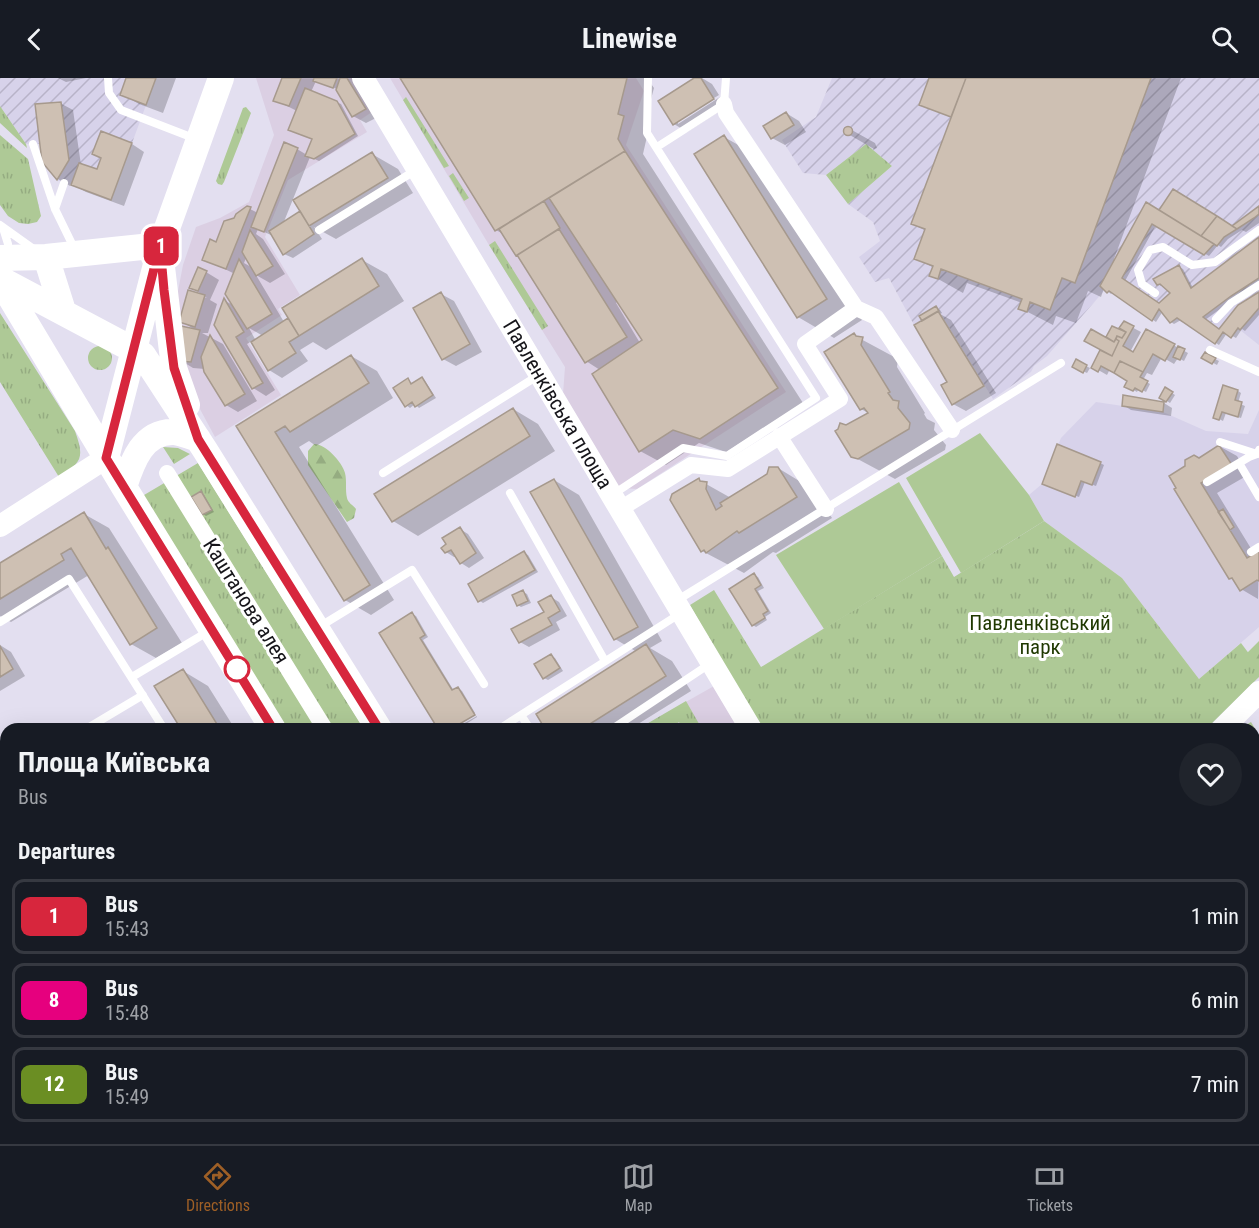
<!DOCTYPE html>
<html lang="en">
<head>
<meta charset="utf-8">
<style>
	:root { --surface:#171b24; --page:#20242c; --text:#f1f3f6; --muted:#9ea1a6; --line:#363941; --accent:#9e5f26 }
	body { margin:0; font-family:"Roboto Condensed",sans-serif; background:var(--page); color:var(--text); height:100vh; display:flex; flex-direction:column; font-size:22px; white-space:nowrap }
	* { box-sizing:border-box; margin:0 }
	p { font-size:20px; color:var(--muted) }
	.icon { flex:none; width:33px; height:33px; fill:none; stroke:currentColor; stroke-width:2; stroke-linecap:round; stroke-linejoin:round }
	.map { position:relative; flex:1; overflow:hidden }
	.drawer { position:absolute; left:0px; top:645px; width:1260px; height:422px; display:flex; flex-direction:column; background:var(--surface); border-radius:18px 18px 0 0; box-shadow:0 6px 24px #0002 }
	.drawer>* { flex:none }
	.badge { padding:0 12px; border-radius:9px; font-size:21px; line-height:39px }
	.map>.badge { position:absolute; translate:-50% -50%; box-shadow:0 0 0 3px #fff }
	h2 { padding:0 18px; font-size:22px; line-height:54px }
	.round { display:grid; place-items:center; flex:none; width:63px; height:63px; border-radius:32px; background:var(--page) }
	.overview { display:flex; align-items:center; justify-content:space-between; height:102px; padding:0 18px }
	h1 { font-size:28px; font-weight:700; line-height:45px }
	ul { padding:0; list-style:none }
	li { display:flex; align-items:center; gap:18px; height:75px; margin:0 12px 9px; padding:0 6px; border:3px solid var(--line); border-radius:12px }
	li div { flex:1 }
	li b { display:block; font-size:22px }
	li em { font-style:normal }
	li .badge { min-width:66px; font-weight:700; text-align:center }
	header { display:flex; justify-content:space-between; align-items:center; height:78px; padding:0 18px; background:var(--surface); font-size:27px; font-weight:700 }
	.menu { display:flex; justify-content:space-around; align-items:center; height:84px; border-top:2px solid var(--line); background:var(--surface); font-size:16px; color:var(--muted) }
	.menu a { display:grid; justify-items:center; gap:3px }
	.menu .selected { color:var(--accent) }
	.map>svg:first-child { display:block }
</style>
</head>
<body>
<header><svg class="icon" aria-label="back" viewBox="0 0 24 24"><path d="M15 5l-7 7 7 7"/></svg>Linewise<svg class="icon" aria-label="search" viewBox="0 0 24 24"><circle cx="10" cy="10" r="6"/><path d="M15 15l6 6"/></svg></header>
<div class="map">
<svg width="1259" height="1066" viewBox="0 0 1259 1066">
	<defs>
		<pattern id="industrial-furrows" width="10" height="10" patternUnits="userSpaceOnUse" patternTransform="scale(1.5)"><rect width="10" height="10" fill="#d7d2ea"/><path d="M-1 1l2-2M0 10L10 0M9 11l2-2" fill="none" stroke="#b8b3c8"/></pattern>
		<pattern id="grass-tufts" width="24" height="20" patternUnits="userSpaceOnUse" patternTransform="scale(1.5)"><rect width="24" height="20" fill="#aec996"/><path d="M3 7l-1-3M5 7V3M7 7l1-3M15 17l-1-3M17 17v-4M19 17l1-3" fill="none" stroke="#95ac81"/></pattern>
		<pattern id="forest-firs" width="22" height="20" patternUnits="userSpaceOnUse" patternTransform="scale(1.5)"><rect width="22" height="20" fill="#aec996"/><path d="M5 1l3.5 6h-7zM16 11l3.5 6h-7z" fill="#95ac81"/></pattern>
	</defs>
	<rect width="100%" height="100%" fill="#e3dff0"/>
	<!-- commercial -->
	<path fill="#dbcfe3" d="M256,0h97l19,34 -12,8 7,12 -79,48 -23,57 35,58 -22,14 4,6 -36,23 35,57 -66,42 -35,-65 -3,-76 6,-31 13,-38 24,-9 29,-16 25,-67z
		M390,0h246l8,13 -18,54 160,247 -149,97 -18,-1 -56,-94 2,-27 -76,-122z
		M714,608l26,43h-102z
		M873,1060l66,1 2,5h-70z
		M649,1061h204l-2,5h-198z"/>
	<!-- industrial -->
	<path fill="url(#industrial-furrows)" d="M0,0h156l-45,122 -54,-20 -15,-18 -2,-18h-14l-26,-38z
		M832,0h427v230l-19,22 -3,-1 -6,9 -8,-6 -8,12 -38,-25 -7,4 -10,-14 -8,12 -43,-30 -2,2 -3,-2 -57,65 -13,10 -3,6 -38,27 -54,-88 -25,14 -25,-47 -14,4 -16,-25 21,-16 -7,-19 -25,-18 44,-38 -26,-22 -40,31 -23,-2 -21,-33 34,-23z"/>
	<!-- built -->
	<path fill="#d7d2ea" d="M1259,230v37l-19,-15z
		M1096,324l67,10 43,19 42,3 11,-24v217l-60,52 -77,-101 -78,-57 -15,-26 13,-11 19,-46z"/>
	<!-- grass -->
	<path fill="url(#grass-tufts)" d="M406,19l43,69 -5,2 -41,-68z
		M0,28l26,38 1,4 -27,-25z
		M246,29l5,6 -27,69 -2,3 -4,-1 -2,-3 27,-73z
		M0,57l28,24 13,57 -4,6 -9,2 -9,-1 -11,-7 -8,-11z
		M866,66l26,22 -44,38 -22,-29z
		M453,95l16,25 -5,3 -15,-25z
		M495,163l53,85 -6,4 -53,-85z
		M0,235l75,118c9,26 8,31 -16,46l-59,-95z
		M88 280a12 12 0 1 1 24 0a12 12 0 1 1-24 0Z
		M163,369l15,1 12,6 -16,10z
		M198,385l166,266h-82l-143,-231z
		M1044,443l78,57 77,101 42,-36 18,24v10l-53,52h-446l-70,-124 24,-15 47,77 181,-111 12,21z
		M686,623l16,28h-19l-4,-7 -10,7h-31z
		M537,1061h84l3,5h-84z"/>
	<!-- forest -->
	<path fill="url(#forest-firs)" d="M314,366c12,0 28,18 31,29 2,8 0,17 2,25 1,5 6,7 9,11l-2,9 -7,4 -39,-57v-14z
		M1259,563v27l-12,-15z
		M1251,644l8,13v78l-5,3v-87h-15z"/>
	<!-- pitch -->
	<path fill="#aec996" d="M980,355l49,62 15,26 -83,52 -55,-95z
		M899,404l43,74 -118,73 -48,-74z"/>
	<!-- shadow -->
	<path fill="#0003" fill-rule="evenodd" d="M58,0h28l-20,4z
		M128,0h48l-13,35 -24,-9 -17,-10z
		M284,0h68l26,39 -12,6 -13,-7 -16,-27 -21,-8 -5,11 30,12 17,32 -39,25 -9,-4 -27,67 17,-11 72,-59 26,15 15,24 -77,46 -22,-12 8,12 -29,19 -9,-4 -9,-17 -17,-8 -2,5 7,5 22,35 -15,9 -14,-8 28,47 4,-2 5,3 69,-63 25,14 17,27 -78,49 -13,-8 -13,8 8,11 -26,17 -13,-8 -17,-29 -5,3 28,46 -9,6 -13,-8 -38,-63 10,-24 10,5v-32l-31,-15 31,-40 15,-10 8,4 39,-64 10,6 6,-16 -16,-28 -22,-11zM246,180l7,10 -9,-5zM249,250l14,8 -7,5z
		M402,0h245l7,10 -11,41 5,3 -5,22 160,249 -77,49 -27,-9 -33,22 -26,-14 -40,-81 -14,-9 -81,-126 -9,-5zM618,223l26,39 -4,3 -24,-40z
		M696,0h6l10,6 7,11 -41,25v4l42,-27 6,10 -39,25 -13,-8z
		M931,0h250l-67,181 2,1 31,-56 44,28 42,-5 26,-19v15l-13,9 -4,-2 -14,9 -7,8 -3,-2 -9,11 -53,-31 -31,56 34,24 13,-12 -8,-8 -3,1 -3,-2 21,-17 4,2 10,19 66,-49v42l-54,39 15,11 39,-37v21l-14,16 -3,-2 -6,9 -9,-5 -8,12 -38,-25 -7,4 -3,-2 -8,-11 -7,11 -43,-30 -2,2 -7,-6 -3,9 -13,-6 -12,32 -20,-7 -3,9 -33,-17 2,-5 -55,-20 -4,10 -32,-18 3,-7 -18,-10 10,-27 -13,-7 39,-106 -31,-14z
		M60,25l13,7 8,55 17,6 4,-13v-25l30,11 12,8 -20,54 -38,-14 -15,-8 -1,2 -12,-7 -14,-18z
		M786,35l13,8 7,11 -21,13 -13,-7z
		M850,51l25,14 2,5 -3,1 -26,-15 -2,-3z
		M724,59l36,20 102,163 -28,18 -36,-21z
		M206,194l13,8 -9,20 7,4 -9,29h-6l21,11 34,57 -19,11 -12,-7 -21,-36 -12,-1 -13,-8 15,-30 -14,-9 8,-29 18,6 -16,-11z
		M441,216l13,7 28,51 -26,14 -13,-7z
		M936,230l4,2 2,3 -2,1 11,6 45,73 -30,18 -13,-7z
		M1124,245l17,9 -11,20 4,2 13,-23 41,22 -4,8 -6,-3 -4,6 -12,-7 -10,18 -5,-2 -4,7 7,4 -4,8 -7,-4 -2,4 -11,-6 3,-6 -19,-11 -3,6 -14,-8 20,-39 6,3z
		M859,260l39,21 -1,8 28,46 -1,1 3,5 8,4 -1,7 12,15 -1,5 -50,29 -43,-23 -6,-30 24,-12 -9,-5z
		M1205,276l14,7 -2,4 -14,-8z
		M351,278l26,15 16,27 -77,48 -7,-5 -10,6 95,153 -23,15 -26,-15 -107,-174z
		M1076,283l14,7 -3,5 -13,-6z
		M422,301l3,2 11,17 -17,10 -4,-4 -5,4 -4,-3 2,-25 5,4z
		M1166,311l9,6 -5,8 -9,-6z
		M1238,313l3,2 -3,10 7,3 -4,12 -15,-5 -3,8 -8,-4z
		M1164,325l8,5 -1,8 -40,-6 -8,-5z
		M513,331l25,15 17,27 -137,85 -25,-15z
		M1219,368l18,10 11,19 -31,18 38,62 4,-2 -1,46 -17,-10 -6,-8 -5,-3 -54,-88 23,-30z
		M1100,385l4,2 -8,21 -11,-4 -6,15 -32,-12z
		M778,390l36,22 18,28 -56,35 -3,-1 -29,21 -42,-22 -3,-71 32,18z
		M554,402l25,15 83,146 -12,7 22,13 19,30 -61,38h-83l90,-77 -22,-13z
		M201,415l3,2 10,17 -8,4 -3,-2z
		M84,436l25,14 73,115 -26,15 -25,-14 -42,-69 -78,47 -11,-6v-51z
		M460,451l8,5 16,24 -15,10 -8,-5 -5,-7 -2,1 -8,-5z
		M524,475l4,2 10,17 -55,31 -3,-2 -10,-16z
		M754,497l4,2 6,11 -6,3 13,22 -6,4 2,3 -11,7 -3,-2z
		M523,514l4,2 4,9 -10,4 -3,-2z
		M551,519l8,5 8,14 -11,6 4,8 -31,17 -9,-5 26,-30z
		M412,536l4,2 12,21 -5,3 31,51 4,-3 4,3 13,22 -26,16h-10z
		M0,567l11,7 14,24 -25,15z
		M551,578l4,2 8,13 -15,9 -4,-2z
		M183,593l25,15 27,43h-52z
		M477,638v1l-19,12h-4z
		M1259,750v53l-5,3v-54z
		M6,793v75l-6,3v-74z
		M1259,902v63l-5,3v-63z
		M50,1060h35l-9,6h-21z
		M181,1060h67l3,6h-78z
		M282,1060h38l3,6h-37z
		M435,1060h52l4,6h-52z
		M701,1060h74l-9,6h-62z
		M820,1060h37l-2,6h-26z
		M904,1060h25l4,6h-31z
		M981,1060h57l8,6h-56z
		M1084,1060h71l-8,6h-64z"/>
	<!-- building -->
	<path fill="#cec0b3" stroke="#a6998d" stroke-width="1.5" d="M126,0h30l-10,27 -26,-10z
		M282,0h19l-12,28 -16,-5z
		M314,0h23l-4,10 -20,-7z
		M340,0h7l19,31 -14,8 -16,-27z
		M400,0h227l-9,36 6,2 -6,23 7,12 -130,80z
		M694,0h7l13,21 -41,26 -15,-24z
		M929,0h37l-15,39 -32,-12z
		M966,0h185l-76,205 -13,-5 -12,32 -20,-8 -3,10 -9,-3 4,-10 -81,-30 -3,10 -9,-3 4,-10 -19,-7 11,-30 -14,-5z
		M305,10l32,13 18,33 -41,25 -9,-3 7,-17 -24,-9z
		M61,24l8,58 -12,20 -15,-18 -7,-58z
		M786,34l8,13 -23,14 -8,-13z
		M843.5 53a4.5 4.5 0 1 1 9 0a4.5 4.5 0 1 1-9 0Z
		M101,53l31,12 -21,57 -40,-15 8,-22 18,6 4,-11 -9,-4z
		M724,57l103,164 -30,19 -103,-164z
		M284,64l14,6 -34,84 -13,-5z
		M625,73l153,237 -78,51 -27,-9 -34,22 -47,-78 50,-34 -93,-142z
		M372,74l16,26 -79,48 -16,-26z
		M1173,111l44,27 -16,20 -42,-26z
		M544,123l16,27 -44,28 -17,-27z
		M1146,124l68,42 -10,11 -52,-31 -30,54 37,25 11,-10 -10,-9 -3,1 -4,-6 26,-14 12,23 68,-51v41l-28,18 -28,21 16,12 19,-24 21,-13v16l-19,22 -2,-2 -7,10 -8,-6 -8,12 -38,-26 -7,5 -11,-14 -7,12 -43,-30 -2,2 -7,-7z
		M247,128l4,1 -25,62 -24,-9 8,-21 6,3 8,-21 10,-3 2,-4z
		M1259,128v8l-5,4 -17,11 -5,-3z
		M300,133l14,23 -31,21 -14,-24z
		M1217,138l20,13 -13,8 -7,9 -16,-10z
		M559,151l68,108 -42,26 -68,-108z
		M250,152l23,36 -17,10 -14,-24z
		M362,180l17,28 -80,50 -17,-28z
		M239,181l33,55 -25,15 -22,-35z
		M198,189l9,4 -9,20 -9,-3z
		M188,212l17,5 -10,32 -16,-5z
		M441,214l29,52 -28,16 -29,-52z
		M224,220l20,34 -8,5 27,46 -11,6 -38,-64z
		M936,228l3,5 -17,10 -3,-5z
		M938,233l46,75 -32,19 -11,-20 6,-3 -33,-57z
		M288,240l11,18 -10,6 7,11 -28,18 -17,-29z
		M1124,243l10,5 -11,20 10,6 13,-23 29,15 -10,17 -12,-7 -10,18 -23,-11 -6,12 -13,-7 -3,6 -7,-4 9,-18 12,6 7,-15 -3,-2 1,-3 5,2 4,-6 -7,-4z
		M181,248l19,4 -9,32 -12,-1z
		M1112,248l14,6 -4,6 -5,-2 -3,6 -8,-5z
		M1091,251l23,13 2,-3 3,2 -7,15 -28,-15z
		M854,255l2,3 7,1 -2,8 29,47 -2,1 5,7 6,1 -1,7 12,15 -1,6 -51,30 -7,-2 -16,-26 3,-2 2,-6 6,2 22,-12 -4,-5 -4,2 -36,-58z
		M210,257l35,59 -20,12 -21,-34 -3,-15z
		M1178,268l7,3 -5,11 -7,-3z
		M1205,274l11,6 -4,6 -11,-6z
		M351,277l18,28 -79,49 -5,-6 -10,6 95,153 -26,16 -108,-175z
		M1076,281l11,6 -4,8 -11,-6z
		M1120,283l23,11 -3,5 8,4 -6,11 -7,-4 -2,3 -9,-4 3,-6 -13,-8z
		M422,299l11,18 -18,12 -3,-5 -7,5 -12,-19 15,-10 3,6z
		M1223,307l15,5 -3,10 7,2 -4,15 -16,-5 -3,8 -6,-2z
		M1165,309l8,5 -7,10 -7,-4z
		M1123,317l41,7 -1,10 -41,-6z
		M513,330l17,28 -138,86 -18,-28z
		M1057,366l44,18 -9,23 -11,-4 -6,16 -33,-13z
		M1219,367l13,20 -31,18 46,75 12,-7v30l-2,-1 -17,11 -8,-13 -3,1 -55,-90 2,-1 -7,-12 16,-10v-6l9,-5 5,3z
		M769,389h9l19,30 -58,36 -2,-2 -31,22 -2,-3 -3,2 -31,-52 2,-6 27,-16 1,3 7,1 -1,7 10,21 6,-4 -2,-3 47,-29z
		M554,401l84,148 -24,13 -84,-148z
		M201,413l11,19 -10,5 -11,-18z
		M1223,431l11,18 -4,3 -12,-18z
		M84,434l22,37 2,-2 49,81 -27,17 -59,-97 -10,6 3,6 -64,39v-36z
		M460,449l16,26 -16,11 -9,-14 -6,3 -4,-5 5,-4 -4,-6z
		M524,473l11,19 -57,32 -10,-18z
		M754,495l7,12 -6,4 13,22 -5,3 2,4 -13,8 -23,-37z
		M523,512l5,11 -11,5 -5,-11z
		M551,517l9,16 -12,7 4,7 -33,18 -8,-14 33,-17 -6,-10z
		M412,534l13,23 -5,3 32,52 6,-3 17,28 -24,14h-13l-59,-96z
		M646,566l20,32 -84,53h-37l-9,-15z
		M0,568l13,23 -13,8z
		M551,576l9,14 -17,11 -9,-15z
		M183,591l37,60h-39l-27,-43z
		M1259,748v30l-5,3v-30z
		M6,791v46l-6,4v-46z
		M1259,899v36l-5,3v-36z
		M6,944v48l-6,-10v-34z
		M49,1060h12l-9,6z
		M179,1060h62l3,6h-74z
		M281,1060h32l3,5 -32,1z
		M433,1060h39l3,6h-38z
		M699,1060h27l-8,6h-15z
		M842,1060l-3,6h-10l-12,-5z
		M925,1060l3,6h4h-31l-1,-4z
		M991,1060h15l-5,3 1,3h-9z
		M1012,1060h21l1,3 5,-3 3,6h-28z
		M1057,1060h10l3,6h-10z
		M1081,1060h59l-7,6h-52l-3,-3z"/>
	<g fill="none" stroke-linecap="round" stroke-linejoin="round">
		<!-- lane -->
		<path stroke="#fff" stroke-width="8" d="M108,0l1,15 12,17 75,29
			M33,66l22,65 20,41
			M657,69l67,-43 2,-26
			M55,131l9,-26
			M0,147l35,25
			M3,150l5,16v12
			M319,152l97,-60
			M1155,215l-13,-9 -4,-14 12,-20 13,-3 29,18 23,-3 44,-32
			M1216,241l15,-16 28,-18
			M1210,272l49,22
			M1220,364l37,12
			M1239,385l20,34
			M383,395l156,-98
			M1207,404l42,-25 8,-3 2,-4
			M510,415l95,168
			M612,417l71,-47 44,8 89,-58 -169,-265 1,-55
			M1251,474l8,-5
			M676,523l385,-238
			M0,544l69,-43 95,150
			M319,549l93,-57 72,114
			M132,599l77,-46
			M521,637l9,14
			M86,651l57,-34
			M499,651l182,-116
			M612,651l99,-66
			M6,699v2
			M0,781l6,-4
			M1254,844l5,-3
			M0,932l6,-4
			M1254,1038l5,-3
			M413,1060l4,6
			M1223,1060l4,6
			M340,1066l9,-6
			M1193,1066l13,-6"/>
		<!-- street -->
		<path stroke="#fff" stroke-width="16" d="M724,26l2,9 130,195 20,9 76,113
			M779,358l47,73
			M167,395l158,256
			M620,431l71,-44 37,4 112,-70 -35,-55 51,-36
			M0,1046l6,10
			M579,1060l3,6
			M116,1066l8,-6
			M861,1066l2,-6"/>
		<!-- secondary -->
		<g stroke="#fff" stroke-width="22">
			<path id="s1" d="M363,0l388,651"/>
			<path d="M0,448l106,-68"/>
			<path d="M1222,651l37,-37"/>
		</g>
		<!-- primary -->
		<path stroke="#fff" stroke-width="26" d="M46,179l17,54
			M0,180l46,-1 115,-12
			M162,189l12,101 13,37
			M0,201l143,76 62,95 174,279
			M0,202l124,207 149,242
			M106,380l55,-213 60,-167
			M124,409c8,-25 19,-57 51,-55 8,1 16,5 23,7
			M526,1060l3,6
			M634,1060l3,6"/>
	</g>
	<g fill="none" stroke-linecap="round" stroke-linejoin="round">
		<!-- line casing -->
		<g stroke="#fff" stroke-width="14">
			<path id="line" d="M273,651l-167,-271 54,-213 4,45 10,78 24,71 181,290"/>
		</g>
		<!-- line -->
		<use href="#line" stroke="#d7263d" stroke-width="9"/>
	</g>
	<!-- markers -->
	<circle fill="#fff" stroke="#d7263d" stroke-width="3" cx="237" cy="591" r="12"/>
	<g text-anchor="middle" stroke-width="6" stroke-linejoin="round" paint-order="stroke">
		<!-- street labels -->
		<g font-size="21" fill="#16151a" stroke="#fff">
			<text dy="7" stroke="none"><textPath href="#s1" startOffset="380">Павленківська площа</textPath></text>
			<text transform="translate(246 523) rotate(58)" y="7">Каштанова алея</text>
		</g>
		<!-- park labels -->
		<g font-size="21" fill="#1f3800" stroke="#fff">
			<text x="1040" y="552">Павленківський<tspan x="1040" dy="24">парк</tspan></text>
		</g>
	</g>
</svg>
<b class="badge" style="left:161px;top:168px;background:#d7263d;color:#fff">1</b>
<section class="drawer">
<div class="overview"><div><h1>Площа Київська</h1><p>Bus</p></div><a class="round"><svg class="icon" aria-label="heart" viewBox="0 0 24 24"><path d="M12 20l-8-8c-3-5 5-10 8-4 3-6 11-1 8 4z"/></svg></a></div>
<h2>Departures</h2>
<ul>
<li><span class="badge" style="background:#d7263d;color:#fff">1</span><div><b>Bus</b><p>15:43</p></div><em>1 min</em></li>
<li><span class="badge" style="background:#e6007e;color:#fff">8</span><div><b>Bus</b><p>15:48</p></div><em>6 min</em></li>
<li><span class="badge" style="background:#6b8e23;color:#fff">12</span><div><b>Bus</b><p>15:49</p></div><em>7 min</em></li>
</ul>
</section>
</div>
<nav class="menu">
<a class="selected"><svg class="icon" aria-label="directions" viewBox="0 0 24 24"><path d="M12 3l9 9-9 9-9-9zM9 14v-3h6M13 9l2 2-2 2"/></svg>Directions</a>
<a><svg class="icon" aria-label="map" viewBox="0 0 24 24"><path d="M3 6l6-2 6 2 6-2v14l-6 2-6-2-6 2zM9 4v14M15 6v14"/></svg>Map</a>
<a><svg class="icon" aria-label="tickets" viewBox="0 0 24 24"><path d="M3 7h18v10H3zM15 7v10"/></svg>Tickets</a>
</nav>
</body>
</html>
